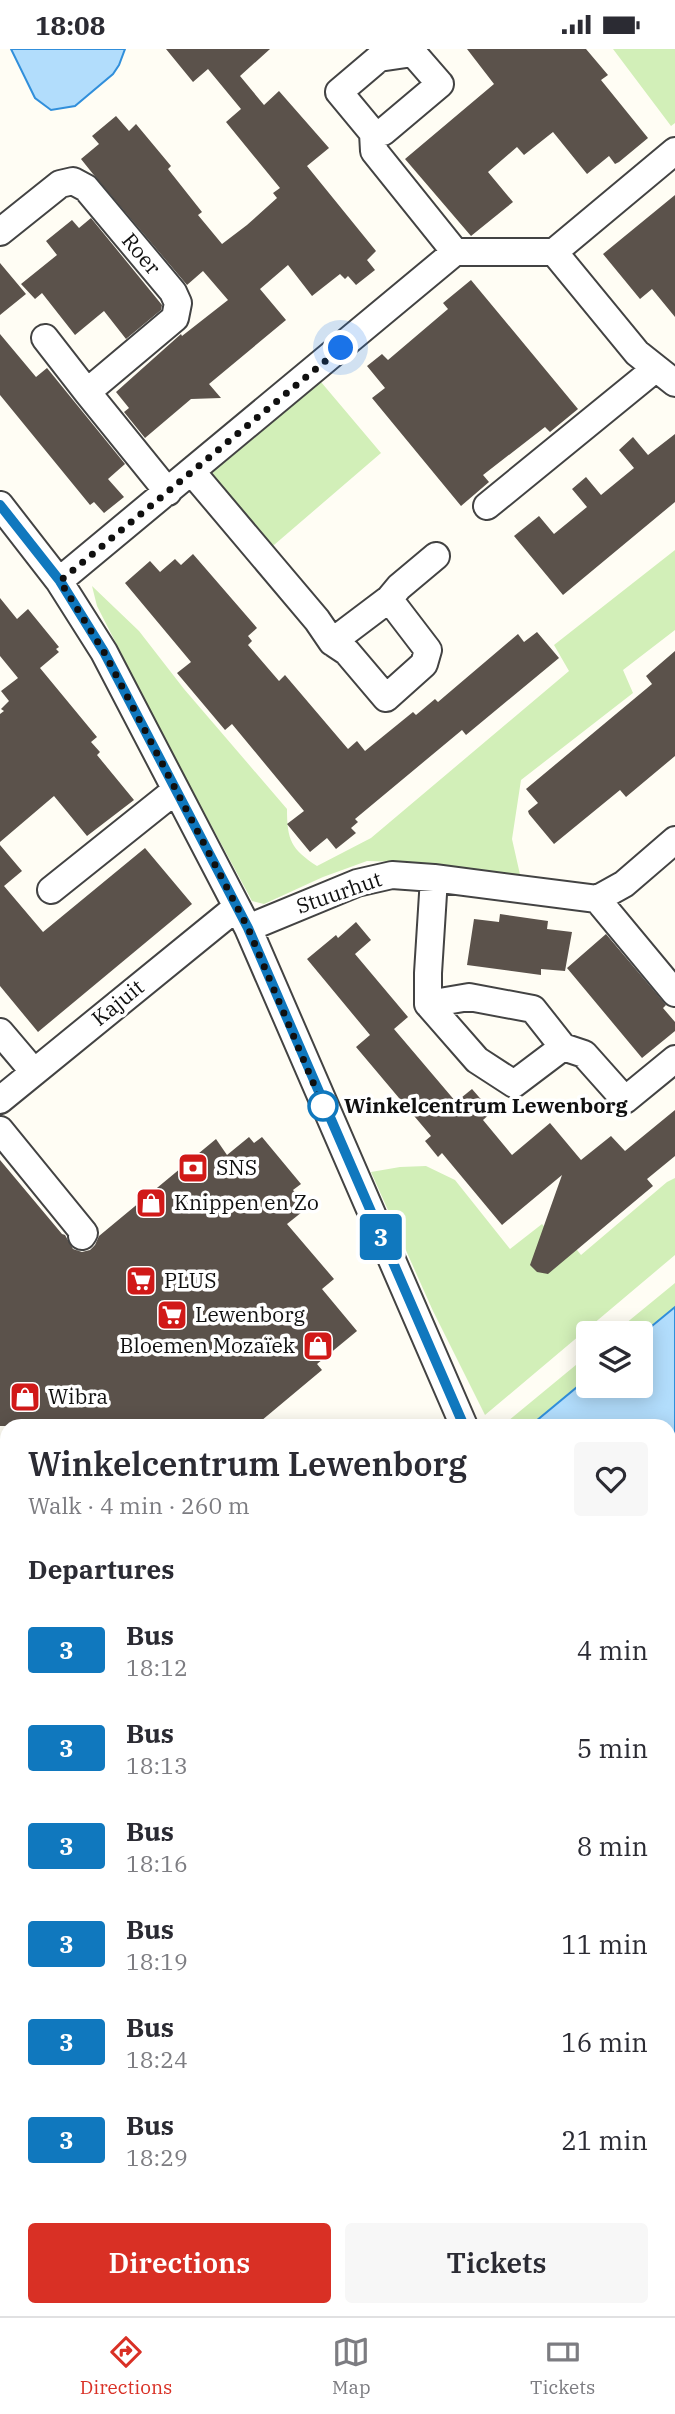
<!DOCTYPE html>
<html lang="en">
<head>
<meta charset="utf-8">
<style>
	:root { --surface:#fff; --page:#f7f7f7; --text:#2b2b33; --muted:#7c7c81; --line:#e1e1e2; --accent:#d93025 }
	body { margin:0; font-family:"IBM Plex Serif",serif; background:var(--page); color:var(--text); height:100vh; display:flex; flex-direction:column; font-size:26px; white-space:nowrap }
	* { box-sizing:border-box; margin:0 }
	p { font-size:23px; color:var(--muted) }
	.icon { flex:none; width:38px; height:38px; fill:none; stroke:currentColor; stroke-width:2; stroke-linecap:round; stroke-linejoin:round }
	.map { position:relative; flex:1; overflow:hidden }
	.drawer { position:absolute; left:0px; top:1370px; width:676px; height:898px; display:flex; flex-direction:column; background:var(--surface); border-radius:21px 21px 0 0; box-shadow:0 4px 18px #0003 }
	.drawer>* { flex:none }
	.badge { padding:0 14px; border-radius:5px; font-size:24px; line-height:46px }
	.controls { position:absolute; left:576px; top:1272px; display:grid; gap:14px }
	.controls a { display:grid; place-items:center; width:77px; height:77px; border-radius:7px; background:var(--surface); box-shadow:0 4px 18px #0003; font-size:35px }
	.you { position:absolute; width:35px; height:35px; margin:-18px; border:5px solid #fff; border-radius:50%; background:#1a73e8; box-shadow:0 0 0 10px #1a73e833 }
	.map>.badge { position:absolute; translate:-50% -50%; box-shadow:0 0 0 4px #fff }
	h2 { padding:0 28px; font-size:26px; line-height:63px }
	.round { display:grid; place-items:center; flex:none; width:74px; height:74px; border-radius:7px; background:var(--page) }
	.summary { display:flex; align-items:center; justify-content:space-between; height:119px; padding:0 28px }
	h1 { font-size:33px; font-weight:600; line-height:52px }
	.primary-button { display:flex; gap:14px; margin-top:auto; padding:14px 28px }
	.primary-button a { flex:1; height:80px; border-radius:7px; background:var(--accent); color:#fff; font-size:28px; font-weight:600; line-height:80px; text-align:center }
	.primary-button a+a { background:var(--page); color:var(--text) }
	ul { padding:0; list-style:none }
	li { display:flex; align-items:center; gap:21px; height:98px; padding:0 28px }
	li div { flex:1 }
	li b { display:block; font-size:26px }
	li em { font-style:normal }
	li .badge { min-width:77px; font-weight:700; text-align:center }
	.status { display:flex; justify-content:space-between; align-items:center; height:49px; padding:0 35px; background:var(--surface); direction:ltr }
	.status svg { height:19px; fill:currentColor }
	.tab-bar { display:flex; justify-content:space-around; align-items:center; height:98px; border-top:2px solid var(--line); background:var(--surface); font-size:19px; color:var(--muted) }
	.tab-bar a { display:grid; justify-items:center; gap:4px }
	.tab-bar .selected { color:var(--accent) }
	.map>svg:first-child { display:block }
</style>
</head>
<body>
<div class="status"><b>18:08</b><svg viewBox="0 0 49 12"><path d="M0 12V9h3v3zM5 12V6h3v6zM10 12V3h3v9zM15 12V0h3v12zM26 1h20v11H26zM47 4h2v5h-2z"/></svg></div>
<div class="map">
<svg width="675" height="2267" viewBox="0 0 675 2267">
	<rect width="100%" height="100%" fill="#fffdf4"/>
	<!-- green -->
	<path fill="#d2efb8" d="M613,0h62v74l-4,3z
		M321,333l60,71 -114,98 -53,-62 -1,-17z
		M675,501v80l-52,40 10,23 -112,87 -9,59 9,40 -116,-17 -38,-1 -44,16 -59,27 -12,-3 -84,-156 -71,-139 -5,-20 47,45 45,58 103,120c0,31 4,40 30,57l54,-28 198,-167 -15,-26z
		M426,1117l29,14 55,69 32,-25 20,23 8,-6 11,14 86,-73 8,-4v77l-190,160 -52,-104 -62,-139 29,-5z
		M675,1234v24l-34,28 -27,-2z
		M588,1306v23l-58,48h-28z"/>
	<!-- forest -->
	<path fill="#b4e195" d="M675,2107v71l-6,5v-71z
		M516,2261h127l1,2 -5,4h-130z"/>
	<!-- water -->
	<path fill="#b2ddfc" stroke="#318fdb" stroke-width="2" d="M11,0h114l-6,16 -6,9 -38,32 -24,4 -16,-12z
		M675,1258v129l-6,5 -1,-15h-138l58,-48v8h52l1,-51z
		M7,1615v78l-7,5v-77z"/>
	<!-- building -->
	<path fill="#5b524b" d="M166,0h104l-30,27 24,29 15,-14 50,57 -22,18 69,85 -9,9 8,10 -19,15 -8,-9 -3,3 -5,-5 -28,22 -24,-31 -28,24 26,31 -77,64 12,14 -30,1 -46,39 -21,-26 5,-4 -13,-16 65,-58 1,2 46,-36 -25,-29 -16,14 -94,-111 -12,-15 18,-15 -7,-8 24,-20 13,15 7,-7 35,42 -3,3 34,43 -4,3 24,29 25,-19 30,-27 -4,-5 7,-5 -54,-66 15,-13 -33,-40 -15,13z
		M467,0h119l22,26 -7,5 47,58 -29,24 -4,2 -6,-8 -22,18 -34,-42 -29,23 -7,-8 -29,25 25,30 -42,34 -66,-77 89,-75z
		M675,146v122l-23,-28 -12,10 -37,-45z
		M91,169l71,87 -1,5 -35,29 -22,-28 -29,24 -33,-42 -7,6 -14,-15 36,-29 -11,-14 26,-21 7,8z
		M0,214l26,31 -26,21z
		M471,231l107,129 -28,23 -5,-5 -62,48 6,7 -28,24 -89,-108 13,-10 -18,-22 15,-12 6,6 60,-51 -5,-6z
		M0,285l36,43 11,-9 78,96 -17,15 16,18 -20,16 -10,-11 -4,3 -90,-110z
		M675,385v68l-112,93 -49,-59 25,-20 15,18 33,-27 -15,-18 14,-12 15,18 33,-27 -15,-18 14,-13 15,18z
		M193,505l64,74 -9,8 4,5 -4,4 31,36 6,-6 63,74 9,-8 8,10 48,-39 3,3 19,-16 3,3 7,-6 73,-62 6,8 13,-10 22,26 -93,77 -4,-5 -107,89 3,3 -7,6 5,5 -20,16 -9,-11 -17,14 -23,-28 17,-13 -72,-87 -7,6 -48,-57 14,-11 -66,-79 25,-22 10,11 15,-13 6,6z
		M0,549l17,21 11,-10 31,38 -3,2 3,3 -19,16 57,69 -6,5 9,10 -3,3 37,45 -47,36 -33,-40 -54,46v-128l4,-3 -3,-2 8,-8 -8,-10 17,-13 -18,-22z
		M675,602v105l-49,41 -6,-7 -66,54 -25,-30 -1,-3 10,-8 -12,-14 126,-105 -6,-8z
		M0,796l22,26 -18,15 39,46 102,-84 47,56 -154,128 -38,-46z
		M500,865l48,7 -1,8 25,3 -7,39 -24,-2v6l-74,-10 7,-46 25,3z
		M356,873l15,18 -16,14 53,63 -14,12 62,73 16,-13 20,23 -9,8 29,35 38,-32 31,37 30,-24 14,15 50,-41v46l-28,23 6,7 -105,88 -11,-2 -7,-7 32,-90 -60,50 -60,-72 -4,4 -13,-16 6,-5 -75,-89 14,-12 -63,-76 29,-24 2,3z
		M606,885l60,71 -3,3 12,14v9l-33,27 -75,-90z
		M249,1088l5,6 8,-6 39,47 -8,6 14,18 -20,16 47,55 -12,10 35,42 -40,33 5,6 -67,56h-255v-266l62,74 3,1 8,14 9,3 8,-2 5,-5 4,-9 117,-97 11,16z"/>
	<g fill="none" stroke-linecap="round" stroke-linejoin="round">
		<!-- minor casing -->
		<g stroke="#434343" stroke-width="30">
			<path id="minor" d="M373,84l10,-1 57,-48 -27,-31 -34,5 -40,34 34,41 1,18 81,101
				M0,183l60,-48 13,-3 13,7 87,104 5,11 -3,15 -88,74 81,100
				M554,203l121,-101
				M45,289l42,54
				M192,423l125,148 15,22 15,10 39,46 38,-34 4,-14 -39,-51
				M0,456l59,76 45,71 144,276 216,498
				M487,457l168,-137
				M59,532l396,-329h99l83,101 38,30
				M332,593l57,-43 10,-12 37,-31
				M434,829l-6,95v31l49,56 37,24 49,-37 21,7 41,46 50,-41
				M51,841l125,-100
				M597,850l78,94
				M248,879l109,-45 35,-8 42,3 163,21 27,-15 51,-44
				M428,955l41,-7 64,12 30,38
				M0,983l34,40
				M0,1051l237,-193
				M0,1081l84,103 -2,3
				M0,1479l7,4
				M668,1639l7,-5
				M0,1744l7,-6
				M0,1919l7,-6
				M668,1961l7,-6
				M0,2185l7,-6
				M668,2224l7,8
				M667,2261l5,6
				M289,2267l1,-6"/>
		</g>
		<!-- minor -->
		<use href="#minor" stroke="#fff" stroke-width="26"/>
	</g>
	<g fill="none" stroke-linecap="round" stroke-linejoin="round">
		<!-- line casing -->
		<g stroke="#fff" stroke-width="16">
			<path id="line" d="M0,456l60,76 44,71 144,276 216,498"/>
		</g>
		<!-- line -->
		<use href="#line" stroke="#1078be" stroke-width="10"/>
		<!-- walk -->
		<path stroke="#101010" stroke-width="7" stroke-dasharray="0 12.6" d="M323,1057l-75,-178 -144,-276 -44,-71 281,-233"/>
	</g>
	<!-- icons -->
	<defs>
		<g id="bank-square" transform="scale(1.575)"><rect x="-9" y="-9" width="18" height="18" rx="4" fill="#d11918" stroke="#fff"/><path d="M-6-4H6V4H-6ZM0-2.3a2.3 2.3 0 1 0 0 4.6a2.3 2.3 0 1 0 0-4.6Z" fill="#fff"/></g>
		<g id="shop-square" transform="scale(1.575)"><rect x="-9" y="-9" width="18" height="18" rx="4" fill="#d11918" stroke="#fff"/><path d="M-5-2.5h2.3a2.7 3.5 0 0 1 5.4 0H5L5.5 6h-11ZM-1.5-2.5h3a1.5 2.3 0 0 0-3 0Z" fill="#fff"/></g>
		<g id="supermarket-square" transform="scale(1.575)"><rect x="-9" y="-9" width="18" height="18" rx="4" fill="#d11918" stroke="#fff"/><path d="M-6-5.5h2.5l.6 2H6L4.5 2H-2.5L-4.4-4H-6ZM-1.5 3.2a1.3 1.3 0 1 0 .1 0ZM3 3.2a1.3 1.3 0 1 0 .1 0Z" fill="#fff"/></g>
	</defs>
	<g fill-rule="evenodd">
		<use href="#bank-square" x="193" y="1119"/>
		<use href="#shop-square" x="151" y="1154"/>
		<use href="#supermarket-square" x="141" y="1232"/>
		<use href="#supermarket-square" x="172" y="1266"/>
		<use href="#shop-square" x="318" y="1297"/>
		<use href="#shop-square" x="25" y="1348"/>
	</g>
	<!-- markers -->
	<circle fill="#fff" stroke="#1078be" stroke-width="3.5" cx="323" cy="1057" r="14"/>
	<g text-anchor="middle" stroke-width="7" stroke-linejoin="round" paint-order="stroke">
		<!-- street labels -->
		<g font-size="21" fill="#101010" stroke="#fff">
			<text transform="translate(141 205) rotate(50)" y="7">Roer</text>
			<text transform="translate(339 844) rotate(-19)" y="7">Stuurhut</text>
			<text transform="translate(118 954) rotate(-39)" y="7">Kajuit</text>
		</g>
		<!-- stop labels -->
		<g font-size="21" font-weight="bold" fill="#101010" stroke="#fff" text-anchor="start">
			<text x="344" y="1064">Winkelcentrum Lewenborg</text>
		</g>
		<!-- poi labels -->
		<g font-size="21" fill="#101010" stroke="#fff" text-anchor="start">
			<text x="216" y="1126">SNS</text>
			<text x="174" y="1161">Knippen en Zo</text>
			<text x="164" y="1239">PLUS</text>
			<text x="195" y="1273">Lewenborg</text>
			<text x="295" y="1304" text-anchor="end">Bloemen Mozaïek</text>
			<text x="48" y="1355">Wibra</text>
		</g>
	</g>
</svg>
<div class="controls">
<a><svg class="icon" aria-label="layers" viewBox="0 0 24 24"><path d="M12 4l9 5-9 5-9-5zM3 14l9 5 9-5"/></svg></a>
</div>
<div class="you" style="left:341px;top:299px"></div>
<b class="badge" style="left:381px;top:1188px;background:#1078be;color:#fff">3</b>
<section class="drawer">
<div class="summary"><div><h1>Winkelcentrum Lewenborg</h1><p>Walk · 4 min · 260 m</p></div><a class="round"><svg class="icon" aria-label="heart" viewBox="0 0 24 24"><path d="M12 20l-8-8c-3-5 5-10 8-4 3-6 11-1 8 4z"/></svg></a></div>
<h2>Departures</h2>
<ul>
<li><span class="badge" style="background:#1078be;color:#fff">3</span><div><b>Bus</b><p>18:12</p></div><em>4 min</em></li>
<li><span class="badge" style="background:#1078be;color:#fff">3</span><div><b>Bus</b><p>18:13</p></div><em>5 min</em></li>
<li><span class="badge" style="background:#1078be;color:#fff">3</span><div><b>Bus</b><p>18:16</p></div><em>8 min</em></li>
<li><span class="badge" style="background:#1078be;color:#fff">3</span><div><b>Bus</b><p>18:19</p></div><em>11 min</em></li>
<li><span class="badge" style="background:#1078be;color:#fff">3</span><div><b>Bus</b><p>18:24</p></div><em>16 min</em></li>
<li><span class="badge" style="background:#1078be;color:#fff">3</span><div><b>Bus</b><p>18:29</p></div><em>21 min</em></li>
</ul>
<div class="primary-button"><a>Directions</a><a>Tickets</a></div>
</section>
</div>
<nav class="tab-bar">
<a class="selected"><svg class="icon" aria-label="directions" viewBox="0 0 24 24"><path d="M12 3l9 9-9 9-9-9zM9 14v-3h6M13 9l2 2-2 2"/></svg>Directions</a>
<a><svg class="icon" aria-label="map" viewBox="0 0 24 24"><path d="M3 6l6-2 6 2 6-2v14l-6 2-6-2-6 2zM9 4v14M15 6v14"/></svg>Map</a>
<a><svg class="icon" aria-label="tickets" viewBox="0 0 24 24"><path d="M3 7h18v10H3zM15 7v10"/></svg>Tickets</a>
</nav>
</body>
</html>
